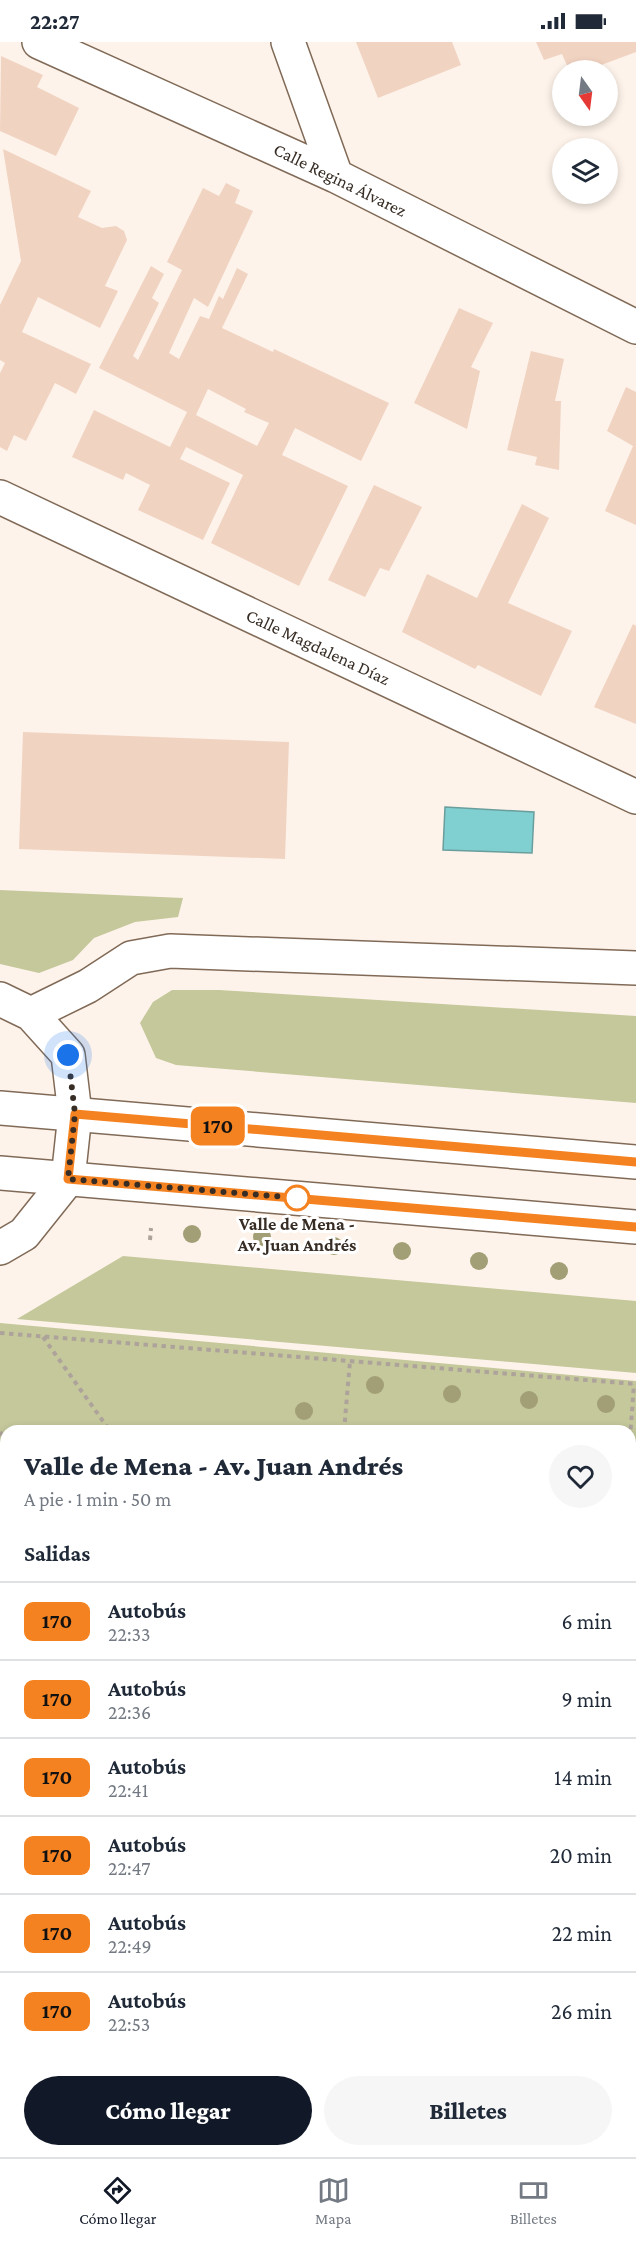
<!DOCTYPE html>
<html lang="es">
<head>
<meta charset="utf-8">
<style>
	:root { --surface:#fff; --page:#f6f6f7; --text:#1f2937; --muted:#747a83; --line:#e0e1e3; --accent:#111827 }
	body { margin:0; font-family:"Crimson Pro",serif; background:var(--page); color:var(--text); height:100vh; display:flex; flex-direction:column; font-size:22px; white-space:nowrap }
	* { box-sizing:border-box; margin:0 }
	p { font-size:20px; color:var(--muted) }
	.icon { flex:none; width:33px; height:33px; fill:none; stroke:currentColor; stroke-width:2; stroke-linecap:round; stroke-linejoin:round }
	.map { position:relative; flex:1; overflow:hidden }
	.side { position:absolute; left:0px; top:1383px; width:636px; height:732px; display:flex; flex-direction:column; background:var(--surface); border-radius:18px 18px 0 0; box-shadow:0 3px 9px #0003 }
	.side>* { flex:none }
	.badge { padding:0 12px; border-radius:9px; font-size:21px; line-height:39px }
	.needle { width:39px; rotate:166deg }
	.fabs { position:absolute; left:552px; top:18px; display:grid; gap:12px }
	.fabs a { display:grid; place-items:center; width:66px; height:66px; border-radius:50%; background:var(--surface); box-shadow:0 3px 9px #0003; font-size:30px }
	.you { position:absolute; width:30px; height:30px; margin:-15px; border:4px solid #fff; border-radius:50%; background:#1a73e8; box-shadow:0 0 0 9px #1a73e833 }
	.map>.badge { position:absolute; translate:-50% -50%; box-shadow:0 0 0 3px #fff }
	h2 { padding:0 24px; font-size:22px; line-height:54px }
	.round { display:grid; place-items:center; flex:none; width:63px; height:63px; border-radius:32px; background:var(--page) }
	.overview { display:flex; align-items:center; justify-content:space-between; height:102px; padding:0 24px }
	h1 { font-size:28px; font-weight:800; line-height:45px }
	.primary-button { display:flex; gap:12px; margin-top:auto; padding:12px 24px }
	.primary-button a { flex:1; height:69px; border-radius:36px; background:var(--accent); color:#fff; font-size:24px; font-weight:800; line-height:69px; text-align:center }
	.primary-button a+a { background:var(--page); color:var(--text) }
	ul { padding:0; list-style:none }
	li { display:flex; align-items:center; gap:18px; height:78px; padding:0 24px; border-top:2px solid var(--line) }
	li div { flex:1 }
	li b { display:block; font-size:22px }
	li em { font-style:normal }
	li .badge { min-width:66px; font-weight:700; text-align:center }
	.status { display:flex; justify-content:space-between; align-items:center; height:42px; padding:0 30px; background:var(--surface); direction:ltr }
	.status svg { height:16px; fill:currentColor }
	.tab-bar { display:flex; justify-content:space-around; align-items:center; height:84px; border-top:2px solid var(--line); background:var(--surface); font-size:16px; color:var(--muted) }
	.tab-bar a { display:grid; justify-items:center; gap:3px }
	.tab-bar .current { color:var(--accent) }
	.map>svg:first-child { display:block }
</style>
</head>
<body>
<div class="status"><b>22:27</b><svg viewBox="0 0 49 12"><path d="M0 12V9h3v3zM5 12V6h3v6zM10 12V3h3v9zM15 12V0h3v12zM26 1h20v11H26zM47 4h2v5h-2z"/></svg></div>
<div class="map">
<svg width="636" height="2115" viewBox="0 0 636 2115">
	<rect width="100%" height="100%" fill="#fdf3ea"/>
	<!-- green -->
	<path fill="#c4c89b" d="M0,848l183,8 -5,19 -43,5 -41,16 -21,22 -34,13 -39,-9z
		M172,948h47l417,26v87l-460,-38 -20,-7 -16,-35 13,-21z
		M123,1214l513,45v72l-619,-54z
		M0,1281l636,58v507l-6,-2v-455h-624v479l-6,-2z"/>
	<!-- water -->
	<path fill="#80cfd1" stroke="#6a9e9d" stroke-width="1.5" d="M445,765l89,5 -2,41 -89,-3z
		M0,2042l6,1v66h10l-5,6h-11z"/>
	<!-- building -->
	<path fill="#f1d3c2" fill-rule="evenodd" d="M356,0h96l9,23 -83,33z
		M536,0h100v10l-48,18h-19l-7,-16 -18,6z
		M1,14l42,19 -6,12 42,21 -23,48 -56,-25z
		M3,107l88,42 -13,26 24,11 14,-2 8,5 3,9 -22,46 13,5 -18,37 -62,-31 -16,35 69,32 -15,30 -21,-11 -29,58 -12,-6 -7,16 -7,-4v-74l5,-10 -5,-3v-55l21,-44z
		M226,141l14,7 -5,13 18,8 -45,96 -14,-9 -25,55 10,6 21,-43 9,3 10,-23 4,3 14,-31 11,6 -26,54 51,24 1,-3 115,54 -28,58 -66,-33 -13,27 66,31 -49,100 -88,-43 32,-68 -57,-28 -6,12 50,24 -27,57 -65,-30 12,-25 -24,-12 -3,7 -51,-23 22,-47 76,37 17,-35 -88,-44 52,-102 13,8 -12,24 7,5 -26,53 5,4 44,-90 -15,-8 36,-74 16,8zM208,347l38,20 -2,3 25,11 -12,23 -61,-31z
		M459,266l34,15 -22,44 9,4 -13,58 -53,-26z
		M531,309l33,8 -9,42h6l-2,69 -24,-5 2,-8 -30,-7z
		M626,345l10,5v133l-31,-14 28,-65 -26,-15z
		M374,443l48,22 -33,64 -9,-3 -15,29 -37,-17z
		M522,462l27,14 -41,85 64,28 -31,65 -63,-31 -3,4 -73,-37 25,-58 50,24z
		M633,582l3,2v98l-42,-17z
		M23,690l266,10 -4,117 -266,-10z
		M0,1733h6v39h-6z
		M630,1918l6,3v94l-6,-3z
		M86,2109h64l6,4 -74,2z"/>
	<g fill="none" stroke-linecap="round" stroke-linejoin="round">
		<!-- street casing -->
		<g stroke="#806a57" stroke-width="36">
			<path id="street" d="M39,0l297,134 300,151
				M288,0l48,134
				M0,455l636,300
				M0,957l31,15 37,41 7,59 -7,65 -44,55 -24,14
				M31,972l57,-28 43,-28 39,-7 466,17
				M0,1927l6,2
				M445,2109l14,6"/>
		</g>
		<!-- secondary casing -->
		<g stroke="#806a57" stroke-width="36">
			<path id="secondary" d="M0,1066l636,54
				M0,1131l636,54"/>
		</g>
		<!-- path -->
		<path stroke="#ada39b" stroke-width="4" stroke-dasharray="4.5 4.5" stroke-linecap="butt" d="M150,1198l1,-12
			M0,1291l636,51
			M43,1295l67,94
			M344,1389l6,-70
			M0,1390l6,8
			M630,1396l4,-54
			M0,1431h6
			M630,1483h6
			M0,1575l6,1
			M0,1621l6,8
			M630,1627l6,1
			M0,1716l6,1
			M630,1771h6
			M0,1777l6,1
			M0,1814l6,-3
			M630,1858l6,1"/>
		<!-- street -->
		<use href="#street" stroke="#fff" stroke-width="33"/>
		<!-- secondary -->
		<use href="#secondary" stroke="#fff" stroke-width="33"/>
	</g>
	<!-- trees -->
	<g fill="#a29f76">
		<circle cx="192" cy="1192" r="9"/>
		<circle cx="262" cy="1195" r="9"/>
		<circle cx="334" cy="1204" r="9"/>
		<circle cx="402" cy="1209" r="9"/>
		<circle cx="479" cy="1219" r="9"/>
		<circle cx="559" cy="1229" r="9"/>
		<circle cx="375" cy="1343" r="9"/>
		<circle cx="452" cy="1352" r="9"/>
		<circle cx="529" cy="1358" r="9"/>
		<circle cx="606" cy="1362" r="9"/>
		<circle cx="304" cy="1369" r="9"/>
	</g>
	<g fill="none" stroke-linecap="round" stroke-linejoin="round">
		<!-- line casing -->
		<g stroke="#fff" stroke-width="14">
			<path id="line" d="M636,1120l-561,-48 -7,65 568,48"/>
		</g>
		<!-- line -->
		<use href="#line" stroke="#f58220" stroke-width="9"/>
		<!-- walk -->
		<path stroke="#372d25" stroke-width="6" stroke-dasharray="0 10.8" d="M68,1013l7,59 -7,65 229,19"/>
	</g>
	<!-- markers -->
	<circle fill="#fff" stroke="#f58220" stroke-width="3" cx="297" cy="1156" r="12"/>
	<g text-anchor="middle" stroke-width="6" stroke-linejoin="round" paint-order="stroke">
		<!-- street labels -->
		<g font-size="18" fill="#372d25" stroke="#fff">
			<text transform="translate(340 138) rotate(26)" y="6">Calle Regina Álvarez</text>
			<text transform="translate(318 605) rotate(25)" y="6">Calle Magdalena Díaz</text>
		</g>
		<!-- stop labels -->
		<g font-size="18" font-weight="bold" fill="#372d25" stroke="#fff">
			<text x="297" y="1188">Valle de Mena -<tspan x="297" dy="21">Av. Juan Andrés</tspan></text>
		</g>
	</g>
</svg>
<div class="fabs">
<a><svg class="needle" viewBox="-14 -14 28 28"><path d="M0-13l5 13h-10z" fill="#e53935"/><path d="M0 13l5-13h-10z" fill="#747a83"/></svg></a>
<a><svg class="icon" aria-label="layers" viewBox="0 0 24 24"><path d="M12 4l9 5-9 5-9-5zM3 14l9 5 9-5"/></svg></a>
</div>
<div class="you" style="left:68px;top:1013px"></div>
<b class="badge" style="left:218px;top:1084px;background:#f58220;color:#111">170</b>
<section class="side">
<div class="overview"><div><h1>Valle de Mena - Av. Juan Andrés</h1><p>A pie · 1 min · 50 m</p></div><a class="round"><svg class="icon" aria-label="heart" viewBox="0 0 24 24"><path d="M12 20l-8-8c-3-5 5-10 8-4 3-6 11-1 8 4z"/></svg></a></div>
<h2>Salidas</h2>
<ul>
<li><span class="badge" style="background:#f58220;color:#111">170</span><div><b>Autobús</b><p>22:33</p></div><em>6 min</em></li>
<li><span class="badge" style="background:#f58220;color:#111">170</span><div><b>Autobús</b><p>22:36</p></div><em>9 min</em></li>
<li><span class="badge" style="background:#f58220;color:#111">170</span><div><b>Autobús</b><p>22:41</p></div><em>14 min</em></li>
<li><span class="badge" style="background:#f58220;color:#111">170</span><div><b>Autobús</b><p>22:47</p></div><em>20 min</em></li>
<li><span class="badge" style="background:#f58220;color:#111">170</span><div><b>Autobús</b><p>22:49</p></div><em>22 min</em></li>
<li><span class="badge" style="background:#f58220;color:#111">170</span><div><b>Autobús</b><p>22:53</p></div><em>26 min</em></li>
</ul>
<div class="primary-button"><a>Cómo llegar</a><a>Billetes</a></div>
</section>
</div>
<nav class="tab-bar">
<a class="current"><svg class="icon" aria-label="directions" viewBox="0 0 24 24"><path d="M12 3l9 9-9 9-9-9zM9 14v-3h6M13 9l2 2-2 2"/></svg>Cómo llegar</a>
<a><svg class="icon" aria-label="map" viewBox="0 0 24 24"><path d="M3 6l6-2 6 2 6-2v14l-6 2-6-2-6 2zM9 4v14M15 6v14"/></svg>Mapa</a>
<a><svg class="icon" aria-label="tickets" viewBox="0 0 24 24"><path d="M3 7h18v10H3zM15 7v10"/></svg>Billetes</a>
</nav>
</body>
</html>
